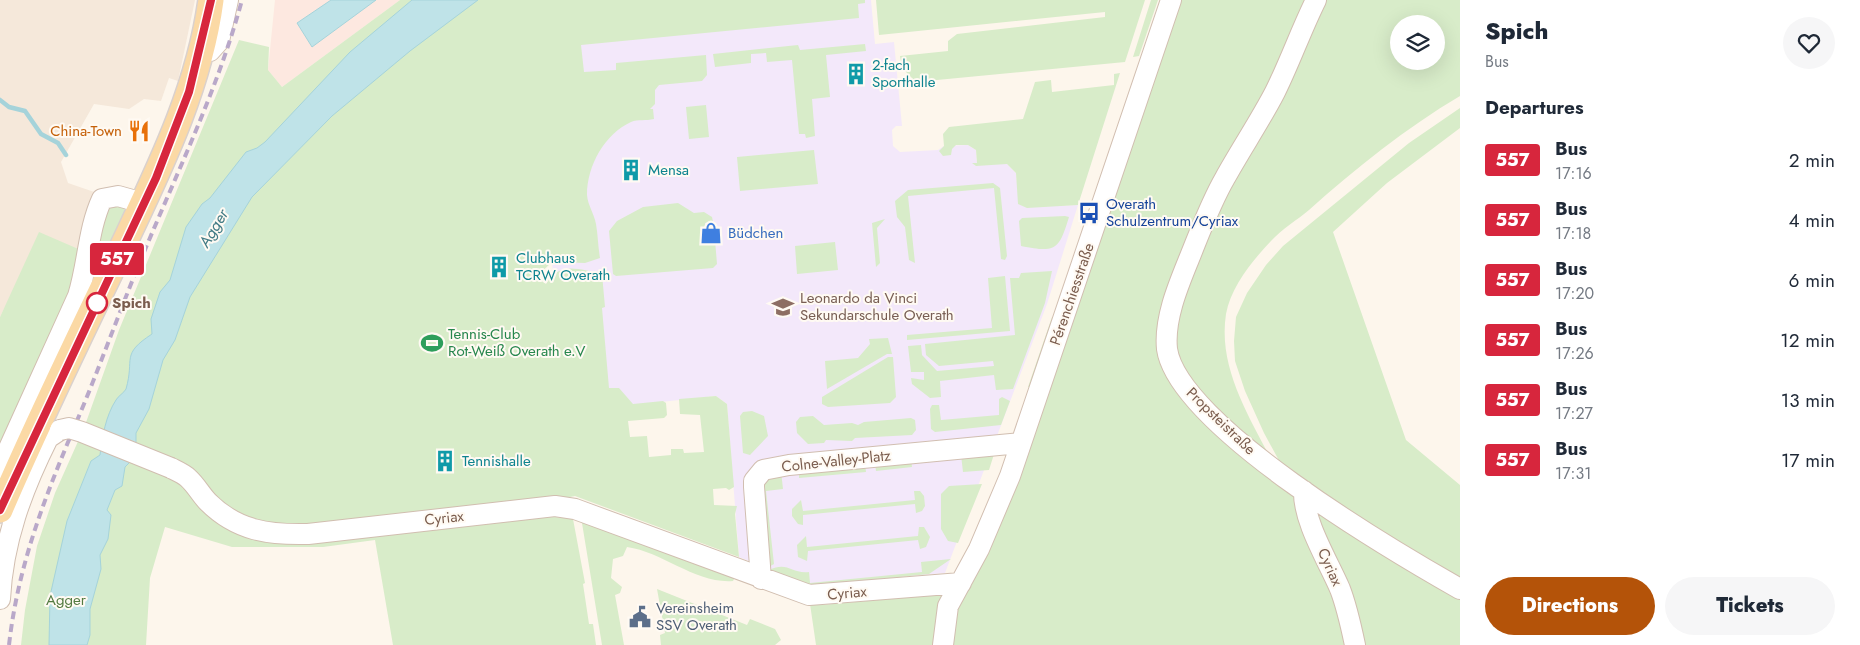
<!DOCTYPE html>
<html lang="en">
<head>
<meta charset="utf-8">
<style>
	:root { --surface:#fff; --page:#f6f6f7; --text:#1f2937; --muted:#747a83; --accent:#b45309 }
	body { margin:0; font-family:Jost,sans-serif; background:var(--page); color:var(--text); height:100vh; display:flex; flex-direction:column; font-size:19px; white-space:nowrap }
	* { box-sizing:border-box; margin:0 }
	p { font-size:16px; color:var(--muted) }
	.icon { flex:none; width:28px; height:28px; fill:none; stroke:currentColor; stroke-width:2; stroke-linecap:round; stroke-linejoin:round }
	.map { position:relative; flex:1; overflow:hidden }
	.panel { display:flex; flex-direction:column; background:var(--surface); width:400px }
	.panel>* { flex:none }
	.badge { padding:0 10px; border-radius:4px; font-size:18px; line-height:32px }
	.fabs { position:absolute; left:1390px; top:15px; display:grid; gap:10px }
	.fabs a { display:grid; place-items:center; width:55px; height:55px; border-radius:50%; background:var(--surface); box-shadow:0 5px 20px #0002; font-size:25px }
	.map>.badge { position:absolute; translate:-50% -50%; box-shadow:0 0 0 2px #fff }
	h2 { padding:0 25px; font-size:19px; line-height:45px }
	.round { display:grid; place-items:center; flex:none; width:52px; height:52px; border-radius:26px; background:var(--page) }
	.head { display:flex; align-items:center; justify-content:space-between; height:85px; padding:0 25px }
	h1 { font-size:24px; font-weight:800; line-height:38px }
	.primary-button { display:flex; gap:10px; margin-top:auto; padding:10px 25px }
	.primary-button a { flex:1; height:58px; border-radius:30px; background:var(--accent); color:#fff; font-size:20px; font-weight:800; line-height:58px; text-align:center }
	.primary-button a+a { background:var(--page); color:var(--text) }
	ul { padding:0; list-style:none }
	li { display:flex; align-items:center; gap:15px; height:60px; padding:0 25px }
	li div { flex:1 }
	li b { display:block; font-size:19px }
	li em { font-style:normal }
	li .badge { min-width:55px; font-weight:700; text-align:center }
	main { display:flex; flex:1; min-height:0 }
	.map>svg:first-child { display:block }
</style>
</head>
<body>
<main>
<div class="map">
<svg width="1460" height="645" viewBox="0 0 1460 645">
	<rect width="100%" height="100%" fill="#fdf6ec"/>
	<!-- residential -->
	<path fill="#f5e8da" d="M0,0h195l-17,81 -9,-3 -8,23 -17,-2 -15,10 -35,-5 -33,58 7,21 32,11 -17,57 -79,58 -4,8z"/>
	<!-- commercial -->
	<path fill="#fde8e0" d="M275,0h125l-118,87 -14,-17z"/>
	<!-- education -->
	<path fill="#f3e8fa" d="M604,0h267l4,44 19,-2 8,84h-6l-4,4 1,16 7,6 38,-2 6,-4 24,-1 8,5 1,13h-4l34,1 9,9 3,31 7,3 52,-2 -31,99 -102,269 -137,12 -69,-28 -12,-153 -11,-8 -83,9 -25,-14 -62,-106 7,-12 -1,-11 -30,-206z"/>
	<!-- green -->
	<path fill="#d8ecc9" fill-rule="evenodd" d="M400,0h465v3l-7,1 1,14 -278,27 3,27 32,-2v-7l90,-8 1,20 -5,6 -43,4 -4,5v14l-5,5h3l1,10c-8,2 -16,0 -23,3 -26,12 -44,43 -44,73 1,11 7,18 9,29 2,11 2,23 4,34l-15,5 -33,-1 -16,15 10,7c14,-23 32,-15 56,-10l3,33 -3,1 7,80h10l14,16 30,-3 3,2 1,12 -3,3 -36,3 2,16 17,-1 2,21 22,-2v-6h12l1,4 20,-1 -4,-37 -20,-1 -1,-15 37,-3 11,8 7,83 -5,3 -3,-2 -13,1 1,16 23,1 -2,8 4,43 -164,-61 -40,8 -243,27c-33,-3 -59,-8 -83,-34 -10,-12 -12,-19 -26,-29 -12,-9 -31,-13 -46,-19l-3,10 35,15 44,43 16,10 42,14h31l208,-22 45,-2 18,2 12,64 -2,1 6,40h4l3,21h-203l-18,-105 -52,7h-91l-67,-20 -15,51 -4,67h-125l4,-35 12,-64 18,-53 29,-65 35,-98 120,-290 30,7 -1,23 14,17z
		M876,0h269l-20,62 -209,20 -14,-14 -2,-12 48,-5v-10l9,-7 148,-17v-5l-226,23z
		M1151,0h7l-19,56 -6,1z
		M1178,0h131l-62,129 -86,230 129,135 170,103v48h-514l6,-35z
		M1323,0h137v96c-54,32 -104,72 -151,114 -12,10 -27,19 -38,31 -19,20 -40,46 -45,73 -8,52 21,99 44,143 -30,-26 -65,-50 -86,-84 -8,-13 -10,-34 -9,-49l32,-96zM1399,24h37v37h-37z
		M865,44l1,7 -40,4 4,42 -18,2 3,37 -9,2 -1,-4h-6l-7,-74 -25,2 -1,-9 -15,1v9l-36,4 -2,-13 85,-9 2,5z
		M1120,73l-42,132 -51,3 -9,-4 -2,-31 -9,-9 -31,2 -4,-3h5l-1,-13 -8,-5h-12l-4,4 -1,6 -8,1 -4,-5 5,-5 -1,-12 6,-7 74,-8 12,-37 16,-2 1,12 62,-7v-11z
		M706,105l3,32 -20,2 -3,-32z
		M1460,108v20l-73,55 -54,49 73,208 54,45v94l-73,-40 -105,-73 -18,-33 -19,-42 -10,-30 -1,-20 2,-24 11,-24 19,-28 17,-19 126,-103z
		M814,150l4,34 -78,7 -3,-34z
		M993,183l7,5 7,68 -2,4 -4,-1 -7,-71 -86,8 7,67 -6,-3 -4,-33 -8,-10 -2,-16 13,-11z
		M678,203l16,10 10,-1 8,5 1,5 -8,1 1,18 9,-1 2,24 -4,4 -97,8 -3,-2 -4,-43 8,-10 26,-14z
		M124,205c5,15 -20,50 -28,66l-7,2 16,-67z
		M1065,216l4,1c-10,33 -13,36 -48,29l-2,-25 3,-3z
		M885,219l-8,9 3,35 -4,4 -4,-44z
		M39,232l44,19 -6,31 -77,174v-139z
		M835,242l3,28 -41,4 -2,-28z
		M1052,271l-7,32 -32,86 -17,1 -2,-15 -54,6 1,16 -11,1 -18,-14 -1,-6 13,2v-8h-13l-3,-26 13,-1 1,10 15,16 57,-5 -1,-5 -54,5 -13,-11 -1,-11 90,-9 -5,-57h9l2,-5z
		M1005,276l5,55 -103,9v-5l85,-7 -4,-50z
		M1052,317l-1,17 -18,53h-5z
		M888,338l4,16h-5l-60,35 -2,-28 33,-3 12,-14 -1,-5z
		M888,357h5l3,40 -6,6 -62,4 -6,-3v-7z
		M1002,397l8,4 -9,24 -66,7 -4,-3 -1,-20 2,-4h7l2,15 58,-5v-16z
		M752,411l12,5 4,20 -18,19 -7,-2 -3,-37 3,-4z
		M813,416l11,9 28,-2 6,2 6,-3 47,-4 4,2 1,10 -4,5 -57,3 -3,3 -26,-1 -2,3 -16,1 -11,-11 -1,-11 4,-5z
		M995,451l-6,19 -26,2 -2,-17z
		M911,459l1,8 -36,4 -1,-8z
		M865,464l1,8 -67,6v-6z
		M781,471l2,18 -17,2 8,73 -7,4 -5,-82 10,-13z
		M982,484l-24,59 -10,-2 -7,-12v-35l8,-8z
		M914,491h6l4,5 1,10 -3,5 -6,2 -1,-9 -112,11v10l-5,-1 -6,-8v-7l9,-9 2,11 112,-11z
		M581,517l155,58 -3,6c-37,3 -70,-29 -106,-34l-4,9 -10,3 -2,19 11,9 -2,6 -5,2 9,50h-22z
		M919,527h5l6,10 -4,10 -6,2 -2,-9 -110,11 -1,10 -9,-4 -1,-12 9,-9 1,11 111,-11z
		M951,559l-22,15 -118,12 -42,-16c19,-9 22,4 40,2l1,11 112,-11 -1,-10z
		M657,589l90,36 3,-6 25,10 6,11 -6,5h-114l-1,-10 5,-2z
		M945,591l-6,54h-123l-6,-41 11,1 92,-8z"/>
	<!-- water -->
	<path fill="#bfe3e8" stroke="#a5d3da" d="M331,0h45l-64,47 -15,-24z
		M412,0h66l-68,51 -78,65 -80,81 -62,100 -15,43 -12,20 -14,49 -13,24v16l-3,10 -8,8 -3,19 -7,4 -8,20 4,5 -3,24 -8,16 1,14 -11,40v26l-3,10h-38l1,-49 17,-75 24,-60 9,-6c2,-18 6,-40 16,-55 2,-4 8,-7 10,-11 9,-31 -6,-34 26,-55l-1,-15 9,-27 10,-12 16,-53 16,-23 8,-6 36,-46 11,-4 8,-6 85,-90z"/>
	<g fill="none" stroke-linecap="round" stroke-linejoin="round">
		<!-- stream -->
		<path stroke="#a5d3da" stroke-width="4.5" d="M0,100l9,7 16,4 16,23 17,9 8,12"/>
		<!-- minor casing -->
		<g stroke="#d1beb0" stroke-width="22">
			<path id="minor" d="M1316,0c-15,30 -26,62 -41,92 -15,29 -34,57 -50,86 -15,26 -25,54 -36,81 -11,27 -25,60 -22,90 11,76 226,202 293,240
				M200,50l10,1 9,-10 9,-41
				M0,468l78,-172c10,-32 10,-67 24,-97l16,-3 25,7
				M171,468c6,3 13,6 17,10 8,7 13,17 20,24 29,29 61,33 100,32l247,-28 20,3 234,86 152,-12
				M1304,491c-1,30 24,70 36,98 7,18 11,37 15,56
				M761,579l-7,-92v-6l9,-11 26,-5 232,-22
				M0,599c3,-58 22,-109 48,-161l12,-8
				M943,645l5,-39 31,-57 31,-73 161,-476"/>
		</g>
		<!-- major casing -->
		<g stroke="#dad1cd" stroke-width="28">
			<path id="major" d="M0,510c37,-87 79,-172 120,-258 38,-81 79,-162 91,-252"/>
		</g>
		<!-- minor -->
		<use href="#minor" stroke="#fff" stroke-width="20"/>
		<!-- major -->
		<use href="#major" stroke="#fbd9a5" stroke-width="25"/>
		<!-- rail -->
		<path stroke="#b9a8c9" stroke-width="4" stroke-dasharray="8 5" stroke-linecap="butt" d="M9,645c10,-88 41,-160 75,-241 20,-49 38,-99 58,-147 35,-85 76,-168 100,-257"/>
		<!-- minor-bridge casing -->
		<g stroke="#d1beb0" stroke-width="22" stroke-linecap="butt">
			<path id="minor-bridge" d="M60,430l9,-2 13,4 89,36"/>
		</g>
		<!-- minor-bridge -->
		<use href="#minor-bridge" stroke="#fff" stroke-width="20"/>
	</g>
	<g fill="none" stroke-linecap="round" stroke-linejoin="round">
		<!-- line casing -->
		<g stroke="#fff" stroke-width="11">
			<path id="line" d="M0,510l156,-332 33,-86 22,-92"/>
		</g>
		<!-- line -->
		<use href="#line" stroke="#d7263d" stroke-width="8"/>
	</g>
	<!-- icons -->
	<defs>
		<g id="building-bare" transform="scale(1.725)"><path d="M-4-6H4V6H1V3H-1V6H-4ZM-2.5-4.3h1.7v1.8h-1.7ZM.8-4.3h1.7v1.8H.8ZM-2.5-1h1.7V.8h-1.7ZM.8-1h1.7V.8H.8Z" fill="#0f9aa8" stroke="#fffaf3" stroke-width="2.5" paint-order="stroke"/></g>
		<g id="restaurant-bare" transform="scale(1.725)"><path d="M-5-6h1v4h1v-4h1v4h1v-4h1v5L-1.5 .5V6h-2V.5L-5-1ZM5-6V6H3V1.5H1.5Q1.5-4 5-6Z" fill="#e8710a" stroke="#fffaf3" stroke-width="2.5" paint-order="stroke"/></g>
		<g id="bus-bare" transform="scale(1.725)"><path d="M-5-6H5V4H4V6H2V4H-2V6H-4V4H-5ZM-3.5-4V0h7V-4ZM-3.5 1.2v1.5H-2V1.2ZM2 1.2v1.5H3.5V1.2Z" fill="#1a4fb4" stroke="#fffaf3" stroke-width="2.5" paint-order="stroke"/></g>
		<g id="shop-bare" transform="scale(1.725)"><path d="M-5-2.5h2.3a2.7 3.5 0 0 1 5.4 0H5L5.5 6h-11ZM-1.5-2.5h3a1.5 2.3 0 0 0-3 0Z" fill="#3f7fe0" stroke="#fffaf3" stroke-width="2.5" paint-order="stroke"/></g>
		<g id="school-bare" transform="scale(1.725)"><path d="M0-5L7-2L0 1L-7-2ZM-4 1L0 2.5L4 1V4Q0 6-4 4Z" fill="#8d6e63" stroke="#fffaf3" stroke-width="2.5" paint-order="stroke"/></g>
		<g id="stadium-bare" transform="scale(1.725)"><path d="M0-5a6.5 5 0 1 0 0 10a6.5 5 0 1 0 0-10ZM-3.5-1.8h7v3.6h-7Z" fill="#2e9e5b" stroke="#fffaf3" stroke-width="2.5" paint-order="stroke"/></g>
		<g id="civic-bare" transform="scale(1.725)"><path d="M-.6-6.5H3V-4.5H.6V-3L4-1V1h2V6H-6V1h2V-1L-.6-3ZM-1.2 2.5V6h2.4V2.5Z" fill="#5c6f8a" stroke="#fffaf3" stroke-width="2.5" paint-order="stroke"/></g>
	</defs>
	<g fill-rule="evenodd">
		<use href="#building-bare" x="856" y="74"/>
		<use href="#restaurant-bare" x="139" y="131"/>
		<use href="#building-bare" x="631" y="170"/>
		<use href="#bus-bare" x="1089" y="213"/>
		<use href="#shop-bare" x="711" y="233"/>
		<use href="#building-bare" x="499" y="267"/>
		<use href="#school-bare" x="783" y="307"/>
		<use href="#stadium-bare" x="432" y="343"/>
		<use href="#building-bare" x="445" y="461"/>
		<use href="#civic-bare" x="640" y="617"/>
	</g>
	<!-- markers -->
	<circle fill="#fff" stroke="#d7263d" stroke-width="2.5" cx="97" cy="303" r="10"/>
	<g text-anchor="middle" stroke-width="4" stroke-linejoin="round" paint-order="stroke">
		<!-- culture labels -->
		<g font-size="15" fill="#0d838f" stroke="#fffaf3" text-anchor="start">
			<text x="872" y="70">2-fach<tspan x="872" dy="17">Sporthalle</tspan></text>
			<text x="648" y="175">Mensa</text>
			<text x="516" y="263">Clubhaus<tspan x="516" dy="17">TCRW Overath</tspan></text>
			<text x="462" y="466">Tennishalle</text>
		</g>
		<!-- food labels -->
		<g font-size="15" fill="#c56008" stroke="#fffaf3" text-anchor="end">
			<text x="122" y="136">China-Town</text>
		</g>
		<!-- transit labels -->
		<g font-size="15" fill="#164399" stroke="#fffaf3" text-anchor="start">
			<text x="1106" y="209">Overath<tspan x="1106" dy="17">Schulzentrum/Cyriax</tspan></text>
		</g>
		<!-- shop labels -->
		<g font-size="15" fill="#366cbe" stroke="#fffaf3" text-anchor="start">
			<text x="728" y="238">Büdchen</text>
		</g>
		<!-- street labels -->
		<g font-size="15" fill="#7a5c4d" stroke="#fffaf3">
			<text transform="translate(1072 294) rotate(-71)" y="5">Pérenchiesstraße</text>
			<text transform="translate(1221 421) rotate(44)" y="5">Propsteistraße</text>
			<text transform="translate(836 461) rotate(-6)" y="5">Colne-Valley-Platz</text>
			<text transform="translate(444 518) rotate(-6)" y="5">Cyriax</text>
			<text transform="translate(1330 567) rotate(66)" y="5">Cyriax</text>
			<text transform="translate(847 593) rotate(-5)" y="5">Cyriax</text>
		</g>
		<!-- education labels -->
		<g font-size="15" fill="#785e54" stroke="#fffaf3" text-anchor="start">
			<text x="800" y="303">Leonardo da Vinci<tspan x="800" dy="17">Sekundarschule Overath</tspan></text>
		</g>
		<!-- stop labels -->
		<g font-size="15" font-weight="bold" fill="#7a5c4d" stroke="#fffaf3" text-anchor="start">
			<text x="112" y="308">Spich</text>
		</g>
		<!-- leisure labels -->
		<g font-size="15" fill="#27864d" stroke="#fffaf3" text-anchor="start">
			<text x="448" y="339">Tennis-Club<tspan x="448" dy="17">Rot-Weiß Overath e.V</tspan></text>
		</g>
		<!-- park labels -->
		<g font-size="15" fill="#537a41" stroke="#fffaf3">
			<text x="66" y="605">Agger</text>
		</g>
		<!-- service labels -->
		<g font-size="15" fill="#4e5e75" stroke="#fffaf3" text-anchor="start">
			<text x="656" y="613">Vereinsheim<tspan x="656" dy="17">SSV Overath</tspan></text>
		</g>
		<!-- water labels -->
		<g font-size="16" font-style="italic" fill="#437c86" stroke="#fffaf3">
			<text transform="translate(213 228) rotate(-59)" y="6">Agger</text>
		</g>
	</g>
</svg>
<div class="fabs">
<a><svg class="icon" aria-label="layers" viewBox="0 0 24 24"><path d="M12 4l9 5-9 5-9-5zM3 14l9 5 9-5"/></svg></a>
</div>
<b class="badge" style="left:117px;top:259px;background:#d7263d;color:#fff">557</b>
</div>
<section class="panel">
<div class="head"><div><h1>Spich</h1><p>Bus</p></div><a class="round"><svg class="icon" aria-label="heart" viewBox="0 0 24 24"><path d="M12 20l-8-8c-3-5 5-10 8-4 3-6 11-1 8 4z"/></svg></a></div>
<h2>Departures</h2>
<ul>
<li><span class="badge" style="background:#d7263d;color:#fff">557</span><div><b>Bus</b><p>17:16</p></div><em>2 min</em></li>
<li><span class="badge" style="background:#d7263d;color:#fff">557</span><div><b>Bus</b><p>17:18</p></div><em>4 min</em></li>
<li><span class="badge" style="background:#d7263d;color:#fff">557</span><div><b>Bus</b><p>17:20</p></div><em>6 min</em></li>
<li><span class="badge" style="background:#d7263d;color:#fff">557</span><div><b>Bus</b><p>17:26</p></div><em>12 min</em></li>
<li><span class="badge" style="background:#d7263d;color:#fff">557</span><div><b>Bus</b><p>17:27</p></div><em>13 min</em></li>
<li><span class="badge" style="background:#d7263d;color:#fff">557</span><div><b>Bus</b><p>17:31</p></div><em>17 min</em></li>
</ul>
<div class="primary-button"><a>Directions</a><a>Tickets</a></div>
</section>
</main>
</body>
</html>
